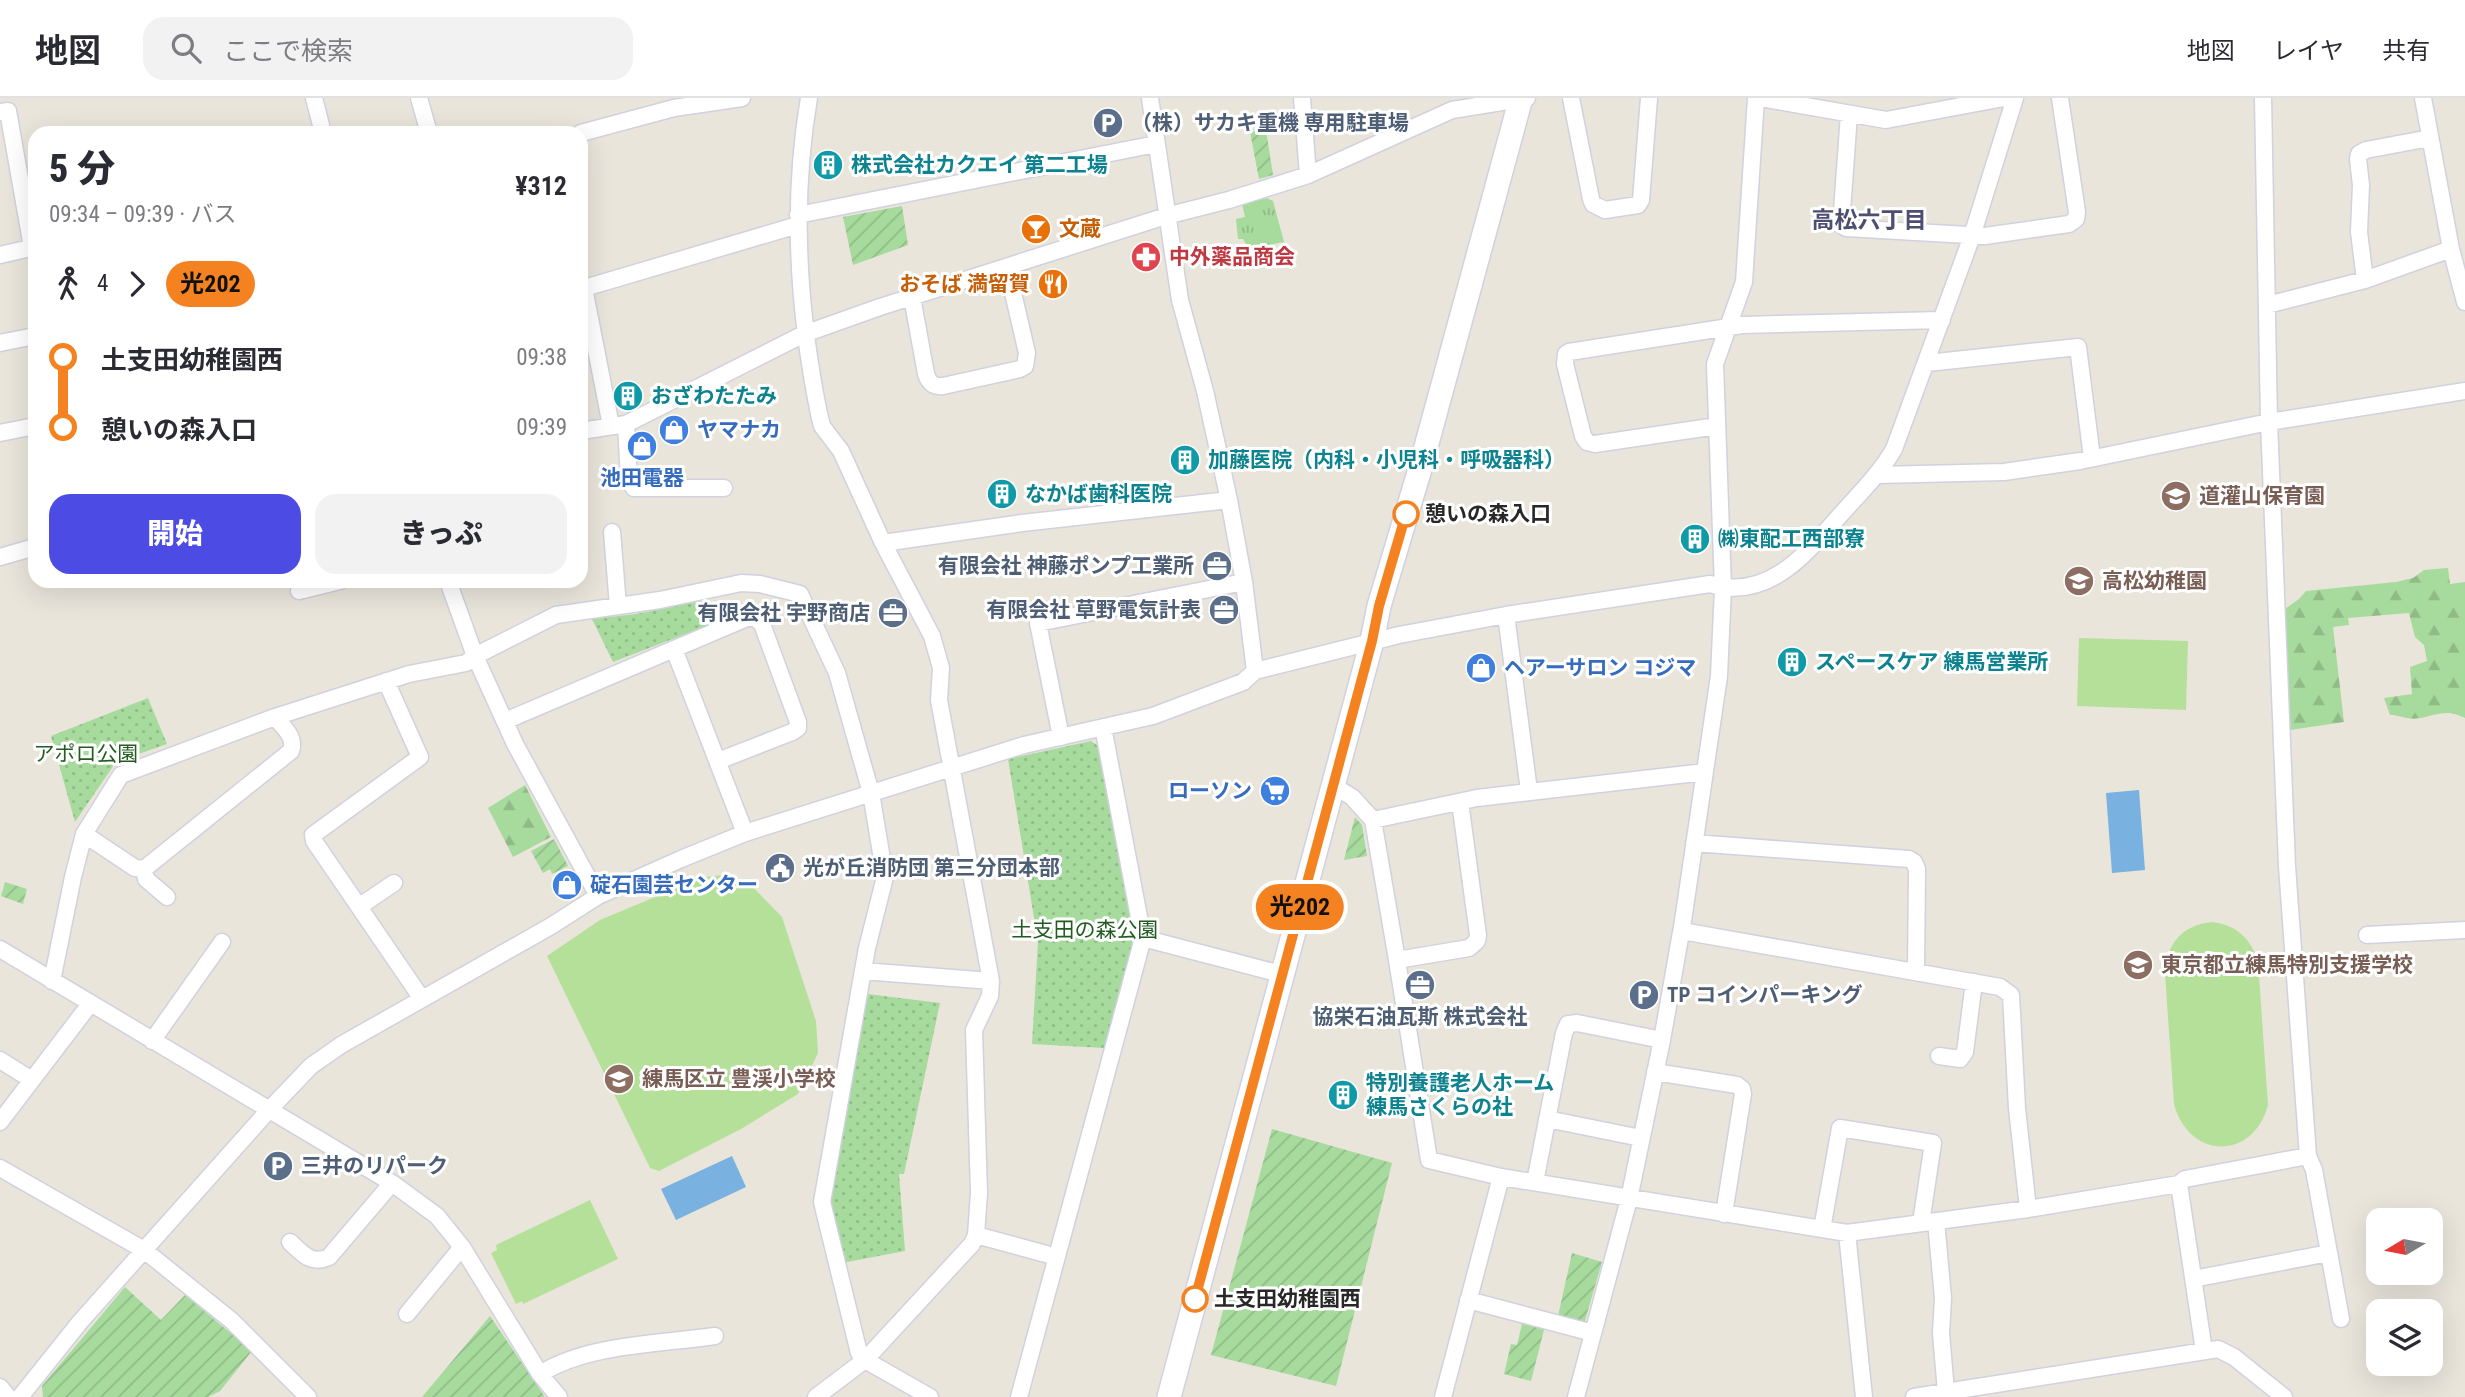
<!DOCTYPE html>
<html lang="ja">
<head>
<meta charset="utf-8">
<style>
	:root { --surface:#fff; --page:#f2f2f3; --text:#2b2b33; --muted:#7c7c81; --line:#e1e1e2; --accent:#4c4ce5 }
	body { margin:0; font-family:"Roboto Condensed","Noto Sans JP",sans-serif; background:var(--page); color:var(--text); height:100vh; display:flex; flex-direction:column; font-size:26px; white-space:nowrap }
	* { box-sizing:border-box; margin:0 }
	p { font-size:23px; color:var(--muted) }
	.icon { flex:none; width:38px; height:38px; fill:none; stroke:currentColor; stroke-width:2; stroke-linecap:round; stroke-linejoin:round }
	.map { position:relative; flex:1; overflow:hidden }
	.panel { position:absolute; left:28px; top:28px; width:560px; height:462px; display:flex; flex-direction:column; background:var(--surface); border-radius:21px; box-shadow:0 7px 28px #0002 }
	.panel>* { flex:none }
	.badge { padding:0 14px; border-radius:23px; font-size:24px; line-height:46px }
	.needle { width:46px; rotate:260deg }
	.fabs { position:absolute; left:2366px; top:1110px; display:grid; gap:14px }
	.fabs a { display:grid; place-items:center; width:77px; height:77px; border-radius:14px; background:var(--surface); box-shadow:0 7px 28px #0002; font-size:35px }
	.map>.badge { position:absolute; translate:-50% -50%; box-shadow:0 0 0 4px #fff }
	.legs { display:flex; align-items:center; gap:10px; height:77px; padding:0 21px; font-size:23px }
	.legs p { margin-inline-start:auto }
	.overview { display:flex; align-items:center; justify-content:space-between; height:119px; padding:0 21px }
	h1 { font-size:38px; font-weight:800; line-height:52px }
	.button { display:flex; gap:14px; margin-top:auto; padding:14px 21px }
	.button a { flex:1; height:80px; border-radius:21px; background:var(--accent); color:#fff; font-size:28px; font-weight:800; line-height:80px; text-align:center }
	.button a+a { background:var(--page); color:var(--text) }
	ul { padding:0 21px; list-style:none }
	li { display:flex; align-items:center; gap:24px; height:70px; font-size:26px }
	li i { display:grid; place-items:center; width:10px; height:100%; margin:0 9px; background:currentColor }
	li i::after { content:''; width:18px; height:18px; margin:-9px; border:5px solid; border-radius:50%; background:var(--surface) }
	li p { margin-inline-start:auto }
	li:first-child i { background:linear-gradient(#0000 50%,currentColor 0) }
	li:last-child i { background:linear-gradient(currentColor 50%,#0000 0) }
	header { display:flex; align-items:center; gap:42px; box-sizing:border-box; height:98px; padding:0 35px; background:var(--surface); border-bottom:2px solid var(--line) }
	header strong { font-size:33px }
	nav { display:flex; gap:38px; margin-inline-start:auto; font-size:24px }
	.search { width:490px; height:63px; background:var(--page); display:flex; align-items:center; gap:18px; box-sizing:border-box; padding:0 24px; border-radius:21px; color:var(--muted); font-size:26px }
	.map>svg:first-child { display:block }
</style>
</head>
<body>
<header>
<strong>地図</strong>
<div class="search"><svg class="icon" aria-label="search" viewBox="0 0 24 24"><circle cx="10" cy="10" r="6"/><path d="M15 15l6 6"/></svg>ここで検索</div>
<nav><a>地図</a><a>レイヤ</a><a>共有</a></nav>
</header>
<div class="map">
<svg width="2465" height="1299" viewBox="0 0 2465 1299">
	<defs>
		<pattern id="grass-tufts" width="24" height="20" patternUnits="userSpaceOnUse" patternTransform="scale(1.75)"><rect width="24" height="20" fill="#a7da9d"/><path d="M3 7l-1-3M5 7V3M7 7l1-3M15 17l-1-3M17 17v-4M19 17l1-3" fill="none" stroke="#90bb87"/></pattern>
		<pattern id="forest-firs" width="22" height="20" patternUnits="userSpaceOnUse" patternTransform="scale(1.75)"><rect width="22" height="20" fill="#a7da9d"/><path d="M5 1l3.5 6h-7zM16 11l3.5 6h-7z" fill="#90bb87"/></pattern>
		<pattern id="park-dots" width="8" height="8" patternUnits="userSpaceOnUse" patternTransform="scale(1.75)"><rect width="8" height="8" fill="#a7da9d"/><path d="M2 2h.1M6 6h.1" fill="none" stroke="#90bb87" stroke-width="1.8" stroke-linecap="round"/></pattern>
		<pattern id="garden-furrows" width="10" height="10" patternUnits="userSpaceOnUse" patternTransform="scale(1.75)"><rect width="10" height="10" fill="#a7da9d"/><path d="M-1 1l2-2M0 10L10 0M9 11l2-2" fill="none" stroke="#90bb87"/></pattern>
	</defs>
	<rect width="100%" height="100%" fill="#e9e5db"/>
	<!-- grass -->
	<path fill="url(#grass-tufts)" d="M1267,100l6,3 11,41 -35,7 -6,-10h-5l-2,-20 9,-2 -3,-13z"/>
	<!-- forest -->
	<path fill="url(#forest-firs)" d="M2448,470l2,16 15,-2v136c-25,-13 -36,4 -58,0 -6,-1 -10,-3 -17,-3l-6,-17 28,-4 -2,-27 17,-6 -3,-16 -9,-8 -6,-24 -61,5 1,7 -16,2 11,95 -54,8 -5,-121 14,-10 7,-8 90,-9 17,-4 11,-8z
		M525,687l26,52 -38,20 -25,-49z"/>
	<!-- park -->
	<path fill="url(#park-dots)" d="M706,502l8,23 -101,39 -21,-43 44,-5z
		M148,600l19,46 -51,18 -41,60 -24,-86z
		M1091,643l10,7 34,186 -31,114 -72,-4 6,-102 -30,-183z
		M868,896l72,9 -36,171h-5l6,77 -63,12 -14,-64z"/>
	<!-- garden -->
	<path fill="url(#garden-furrows)" d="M1266,32l7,45 -14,4 -9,-47z
		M902,108l6,39 -55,20 -10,-48z
		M1355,719l7,8 5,31 -23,4z
		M554,741l14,27 -16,8 -2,-5 -7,4 -12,-22z
		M5,784l22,7 -4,15 -22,-8z
		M1272,1031l120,34 -56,223 -125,-31z
		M1572,1155l30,9 -18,62 -26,-8z
		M125,1189l36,33 24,-25 67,56 -32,40 -12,6h-165l-1,-11z
		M490,1218l55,81h-123z
		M1523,1222l22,6 -14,55 -27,-7 7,-30 6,1z"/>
	<!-- pitch -->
	<path fill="#b5e09a" d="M2079,540l109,3 -2,69 -109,-4z
		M725,777l22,6 35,36 34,104 2,32 -20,41 -57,35 -82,42 -9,-3 -103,-212 53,-36 103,-43z
		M2212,824c25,3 38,16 46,39l10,144c-15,56 -79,55 -94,-1l-9,-130c1,-30 17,-49 47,-52z
		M590,1102l28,59 -95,45 -1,-3 -6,3 -25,-51 6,-3 -1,-5z"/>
	<!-- water -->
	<path fill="#79b2e0" d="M2139,692l6,80 -33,3 -6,-80z
		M732,1058l14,31 -70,33 -15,-31z"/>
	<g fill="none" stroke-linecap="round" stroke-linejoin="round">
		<!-- street casing -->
		<g stroke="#d1d1df" stroke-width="19">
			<path id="street" d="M314,0l9,35
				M419,0l10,35
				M809,0c-18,105 -11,212 10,316l3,12 19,25 42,92 49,93 9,32 -2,32 52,281 -1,15 -16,34 5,163 -3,42 -4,9 -107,116 -49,37
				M1150,0l30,202 25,91 24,109 15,82 11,89
				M1302,0l6,77
				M1571,0l20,101 2,5 12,6 33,-5 3,-5 8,-102
				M1760,0l126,22 118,-22
				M2423,0l28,151 14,53
				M0,14l8,-1 24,136
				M1849,16l-8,111 5,3 139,8 84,-12 7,-5 1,-7 -17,-114
				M581,35l93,-25 68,-10
				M798,117l358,-71
				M0,157l35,-8
				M2365,182l-6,-48 2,-47 -3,-26 1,-5 7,-4 64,-12
				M584,190l27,138
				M581,191l217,-64
				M912,199l14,77c3,9 7,13 17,12l77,-17 5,-3 2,-13 -20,-86
				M2267,207l98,-25 86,-31
				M0,245l35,-7
				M1927,265l151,-16 14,111
				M626,326l3,57 5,7h90
				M1717,328l-122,18 -8,-2 -4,-6 -18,-72 1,-10 3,-2 173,-27 200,-5
				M581,333l45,-7 178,-90 76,-27 286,-91 63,-16 79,-25 144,-65 75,-12
				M0,335l35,-7
				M1878,377l126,-3 76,-11 189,-39 196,-31
				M612,434l6,74
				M883,445l139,-20 207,-23
				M0,459l35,-10
				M448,483l27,75 40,88 83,152
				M299,493l41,-10
				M1506,517l23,176
				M674,551l71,184
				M386,583l34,76 -107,78 1,6 108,158
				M505,623l242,-103h8l7,6 36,98v6l-6,4 -74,29
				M1061,639l-23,-114 206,-41
				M1332,687l20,12 21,23 104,-22 228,-26
				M1460,704l18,133 -1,6 -8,7 -72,12 32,200 72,17 346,56 181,-24 151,-25
				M1373,722l24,140
				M84,736l51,34 9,1 147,-118c5,-14 -7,-23 -16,-34
				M1694,745l215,16 5,3 3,7 -1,103
				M144,771l2,10 21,18
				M360,808l34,-23
				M1682,833l318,56 11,8 6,113 11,101
				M2367,837l98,-5
				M1143,840l138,36
				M0,851l392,234 45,33 25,31 78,127 19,23
				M863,873l128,10
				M52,883l21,-104 11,-43 37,-59 154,-58 134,-43 57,-11 9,-7 81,-41 104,-15 81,-17 19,1 40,10 37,79 34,120 14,84 -18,71 -45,254 37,151 6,7 65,37
				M152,943l70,-99
				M1939,958l21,3 5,-7 9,-70
				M0,962l32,20
				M1655,974l82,13 5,4 1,5 -19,120
				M1547,1021l94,19
				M0,1024l90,-118
				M2308,1058l6,14 27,149
				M0,1070l144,82 88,71 76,76
				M1535,1084l29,-149 4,-9 9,-1 85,17
				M1936,1123l7,77 -2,35 5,59
				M1822,1131l18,-101 93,15 -12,80
				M1847,1135l17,164
				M976,1137l81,22
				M290,1144c13,12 21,23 39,15l63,-74
				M2193,1181l136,-26
				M1468,1202l125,33
				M407,1216l55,-67
				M2204,1253l-25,-167 6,-5 123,-23 -21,-290 -18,-444 -6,-324
				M540,1276c47,-30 120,-30 175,-38
				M0,1289l8,10
				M20,1299l60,-75 188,-211 43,-45 30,-21 210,-119 47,-30 83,-37 64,-26 279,-88 129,-29 90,-34 12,-11 144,-36 107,-20 204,-31c60,18 98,-33 133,-72 19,-21 37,-39 51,-63l78,-213 43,-138
				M1019,1299l124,-459 -40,-211
				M1443,1299l58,-220
				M1576,1299l53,-198 33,-159 21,-119 36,-245 4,-88 -8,-224 29,-82 12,-184
				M1914,1299l304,-48 16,8 50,40"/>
		</g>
		<!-- secondary casing -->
		<g stroke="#d1d1df" stroke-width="26">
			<path id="secondary" d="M1169,1299l203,-756 7,-35 41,-137 101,-371"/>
		</g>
		<!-- street -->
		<use href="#street" stroke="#fff" stroke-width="16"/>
		<!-- secondary -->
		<use href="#secondary" stroke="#fff" stroke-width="23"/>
	</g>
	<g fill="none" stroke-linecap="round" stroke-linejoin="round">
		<!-- line-1 casing -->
		<g stroke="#fff" stroke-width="16">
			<path id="line-1" d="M1195,1201l177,-658 7,-35 27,-92"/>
		</g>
		<!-- line-1 -->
		<use href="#line-1" stroke="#f58220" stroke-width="10"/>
	</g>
	<!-- icons -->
	<defs>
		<g id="parking-disc" transform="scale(1.575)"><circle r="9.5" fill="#5c6f8a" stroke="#fff"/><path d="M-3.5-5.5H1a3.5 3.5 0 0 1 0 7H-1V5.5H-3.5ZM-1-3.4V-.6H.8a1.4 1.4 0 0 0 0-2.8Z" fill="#fff"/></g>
		<g id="building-disc" transform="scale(1.575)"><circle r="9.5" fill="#0f9aa8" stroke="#fff"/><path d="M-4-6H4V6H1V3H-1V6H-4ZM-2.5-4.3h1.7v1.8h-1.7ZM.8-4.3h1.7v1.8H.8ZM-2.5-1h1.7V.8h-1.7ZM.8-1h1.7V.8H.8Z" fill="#fff"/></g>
		<g id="bar-disc" transform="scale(1.575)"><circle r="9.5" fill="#e8710a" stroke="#fff"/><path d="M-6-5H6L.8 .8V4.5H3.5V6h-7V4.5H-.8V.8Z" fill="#fff"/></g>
		<g id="pharmacy-disc" transform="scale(1.575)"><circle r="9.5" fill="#e0444e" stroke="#fff"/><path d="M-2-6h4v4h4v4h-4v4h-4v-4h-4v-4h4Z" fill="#fff"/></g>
		<g id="restaurant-disc" transform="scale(1.575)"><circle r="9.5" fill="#e8710a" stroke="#fff"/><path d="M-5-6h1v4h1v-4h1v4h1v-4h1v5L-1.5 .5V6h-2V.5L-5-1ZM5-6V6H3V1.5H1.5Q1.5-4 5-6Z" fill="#fff"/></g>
		<g id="shop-disc" transform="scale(1.575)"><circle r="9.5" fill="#3f7fe0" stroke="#fff"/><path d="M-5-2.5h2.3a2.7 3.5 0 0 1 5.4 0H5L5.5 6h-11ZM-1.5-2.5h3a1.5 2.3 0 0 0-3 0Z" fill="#fff"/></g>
		<g id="school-disc" transform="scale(1.575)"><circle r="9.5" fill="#8d6e63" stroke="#fff"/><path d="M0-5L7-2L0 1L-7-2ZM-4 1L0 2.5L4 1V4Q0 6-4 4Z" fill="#fff"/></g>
		<g id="office-disc" transform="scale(1.575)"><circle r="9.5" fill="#5c6f8a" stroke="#fff"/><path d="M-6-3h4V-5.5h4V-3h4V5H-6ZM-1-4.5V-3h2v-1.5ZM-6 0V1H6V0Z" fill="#fff"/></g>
		<g id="supermarket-disc" transform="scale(1.575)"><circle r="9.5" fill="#3f7fe0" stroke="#fff"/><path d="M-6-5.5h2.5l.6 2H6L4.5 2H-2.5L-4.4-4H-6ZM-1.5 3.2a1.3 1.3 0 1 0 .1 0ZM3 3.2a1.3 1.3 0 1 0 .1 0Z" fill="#fff"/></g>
		<g id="civic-disc" transform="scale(1.575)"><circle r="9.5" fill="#5c6f8a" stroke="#fff"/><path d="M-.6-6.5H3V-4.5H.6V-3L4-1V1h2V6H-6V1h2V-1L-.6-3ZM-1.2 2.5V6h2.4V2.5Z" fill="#fff"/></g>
	</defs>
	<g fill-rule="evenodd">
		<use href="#parking-disc" x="1108" y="25"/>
		<use href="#building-disc" x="828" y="67"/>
		<use href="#bar-disc" x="1036" y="131"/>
		<use href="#pharmacy-disc" x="1146" y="159"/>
		<use href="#restaurant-disc" x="1053" y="186"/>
		<use href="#building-disc" x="628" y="298"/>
		<use href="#shop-disc" x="674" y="332"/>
		<use href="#shop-disc" x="642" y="348"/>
		<use href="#building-disc" x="1185" y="362"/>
		<use href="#building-disc" x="1002" y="396"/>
		<use href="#school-disc" x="2176" y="398"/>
		<use href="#building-disc" x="1695" y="441"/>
		<use href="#office-disc" x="1217" y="468"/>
		<use href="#school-disc" x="2079" y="483"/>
		<use href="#office-disc" x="1224" y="512"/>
		<use href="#office-disc" x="893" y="515"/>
		<use href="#building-disc" x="1792" y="564"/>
		<use href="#shop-disc" x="1481" y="570"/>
		<use href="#supermarket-disc" x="1275" y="693"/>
		<use href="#civic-disc" x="780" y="770"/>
		<use href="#shop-disc" x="567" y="787"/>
		<use href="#school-disc" x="2138" y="867"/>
		<use href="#office-disc" x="1420" y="887"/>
		<use href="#parking-disc" x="1644" y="897"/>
		<use href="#school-disc" x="619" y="981"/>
		<use href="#building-disc" x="1343" y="997"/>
		<use href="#parking-disc" x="278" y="1068"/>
	</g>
	<!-- markers -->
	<g fill="#fff" stroke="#f58220" stroke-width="3.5">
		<circle cx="1406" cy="416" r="12"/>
		<circle cx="1195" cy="1201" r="12"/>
	</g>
	<g text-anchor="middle" stroke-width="6" stroke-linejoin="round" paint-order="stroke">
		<!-- service labels -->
		<g font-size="21" font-weight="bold" fill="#4e5e75" stroke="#fff" text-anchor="start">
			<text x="1131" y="32">（株）サカキ重機 専用駐車場</text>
			<text x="1194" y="475" text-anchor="end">有限会社 神藤ポンプ工業所</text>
			<text x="1201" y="519" text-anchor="end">有限会社 草野電気計表</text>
			<text x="870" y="522" text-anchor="end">有限会社 宇野商店</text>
			<text x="803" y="777">光が丘消防団 第三分団本部</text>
			<text x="1667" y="904">TP コインパーキング</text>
			<text x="1420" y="926" text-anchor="middle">協栄石油瓦斯 株式会社</text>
			<text x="301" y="1075">三井のリパーク</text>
		</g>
		<!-- culture labels -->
		<g font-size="21" font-weight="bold" fill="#0d838f" stroke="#fff" text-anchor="start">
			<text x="851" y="74">株式会社カクエイ 第二工場</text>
			<text x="651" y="305">おざわたたみ</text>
			<text x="1208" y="369">加藤医院（内科・小児科・呼吸器科）</text>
			<text x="1025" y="403">なかば歯科医院</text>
			<text x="1718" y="448">㈱東配工西部寮</text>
			<text x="1815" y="571">スペースケア 練馬営業所</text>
			<text x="1366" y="992">特別養護老人ホーム<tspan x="1366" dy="24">練馬さくらの社</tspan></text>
		</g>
		<!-- food labels -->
		<g font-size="21" font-weight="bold" fill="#c56008" stroke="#fff" text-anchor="start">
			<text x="1059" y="138">文蔵</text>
			<text x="1030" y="193" text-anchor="end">おそば 満留賀</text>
		</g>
		<!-- health labels -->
		<g font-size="21" font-weight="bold" fill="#be3a42" stroke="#fff" text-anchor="start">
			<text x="1169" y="166">中外薬品商会</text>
		</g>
		<!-- shop labels -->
		<g font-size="21" font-weight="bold" fill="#366cbe" stroke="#fff" text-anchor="start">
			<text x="697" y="339">ヤマナカ</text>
			<text x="642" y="387" text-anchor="middle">池田電器</text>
			<text x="1504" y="577">ヘアーサロン コジマ</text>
			<text x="1252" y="700" text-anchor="end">ローソン</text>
			<text x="590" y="794">碇石園芸センター</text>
		</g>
		<!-- education labels -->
		<g font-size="21" font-weight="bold" fill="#785e54" stroke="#fff" text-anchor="start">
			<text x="2199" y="405">道灌山保育園</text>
			<text x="2102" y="490">高松幼稚園</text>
			<text x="2161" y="874">東京都立練馬特別支援学校</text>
			<text x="642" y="988">練馬区立 豊渓小学校</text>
		</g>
		<!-- stop labels -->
		<g font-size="21" font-weight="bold" fill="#282828" stroke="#fff" text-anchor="start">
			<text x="1425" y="423">憩いの森入口</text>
			<text x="1214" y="1208">土支田幼稚園西</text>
		</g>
		<!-- park labels -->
		<g font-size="21" fill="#225c21" stroke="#fff">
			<text x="86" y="663">アポロ公園</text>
			<text x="1085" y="839">土支田の森公園</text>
		</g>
		<!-- neighbourhood labels -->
		<g font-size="23" font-weight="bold" fill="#4e4e73" stroke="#fff">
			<text x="1869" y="130">高松六丁目</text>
		</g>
	</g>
</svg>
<div class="fabs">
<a><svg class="needle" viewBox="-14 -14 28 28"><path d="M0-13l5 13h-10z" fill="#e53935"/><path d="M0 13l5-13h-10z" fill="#7c7c81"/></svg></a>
<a><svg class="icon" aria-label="layers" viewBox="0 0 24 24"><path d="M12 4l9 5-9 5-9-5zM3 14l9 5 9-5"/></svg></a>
</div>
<b class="badge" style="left:1300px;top:809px;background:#f58220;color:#111">光202</b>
<section class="panel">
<div class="overview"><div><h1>5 分</h1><p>09:34 – 09:39 · バス</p></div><b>¥312</b></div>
<div class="legs"><svg class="icon" aria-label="walk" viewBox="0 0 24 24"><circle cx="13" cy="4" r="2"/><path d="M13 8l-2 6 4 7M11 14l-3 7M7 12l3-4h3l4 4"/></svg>4<svg class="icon" aria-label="forward" viewBox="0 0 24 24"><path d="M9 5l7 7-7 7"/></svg><b class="badge" style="background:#f58220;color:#111">光202</b></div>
<ul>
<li><i style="color:#f58220"></i><b>土支田幼稚園西</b><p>09:38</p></li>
<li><i style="color:#f58220"></i><b>憩いの森入口</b><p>09:39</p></li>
</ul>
<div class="button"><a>開始</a><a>きっぷ</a></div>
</section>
</div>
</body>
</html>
